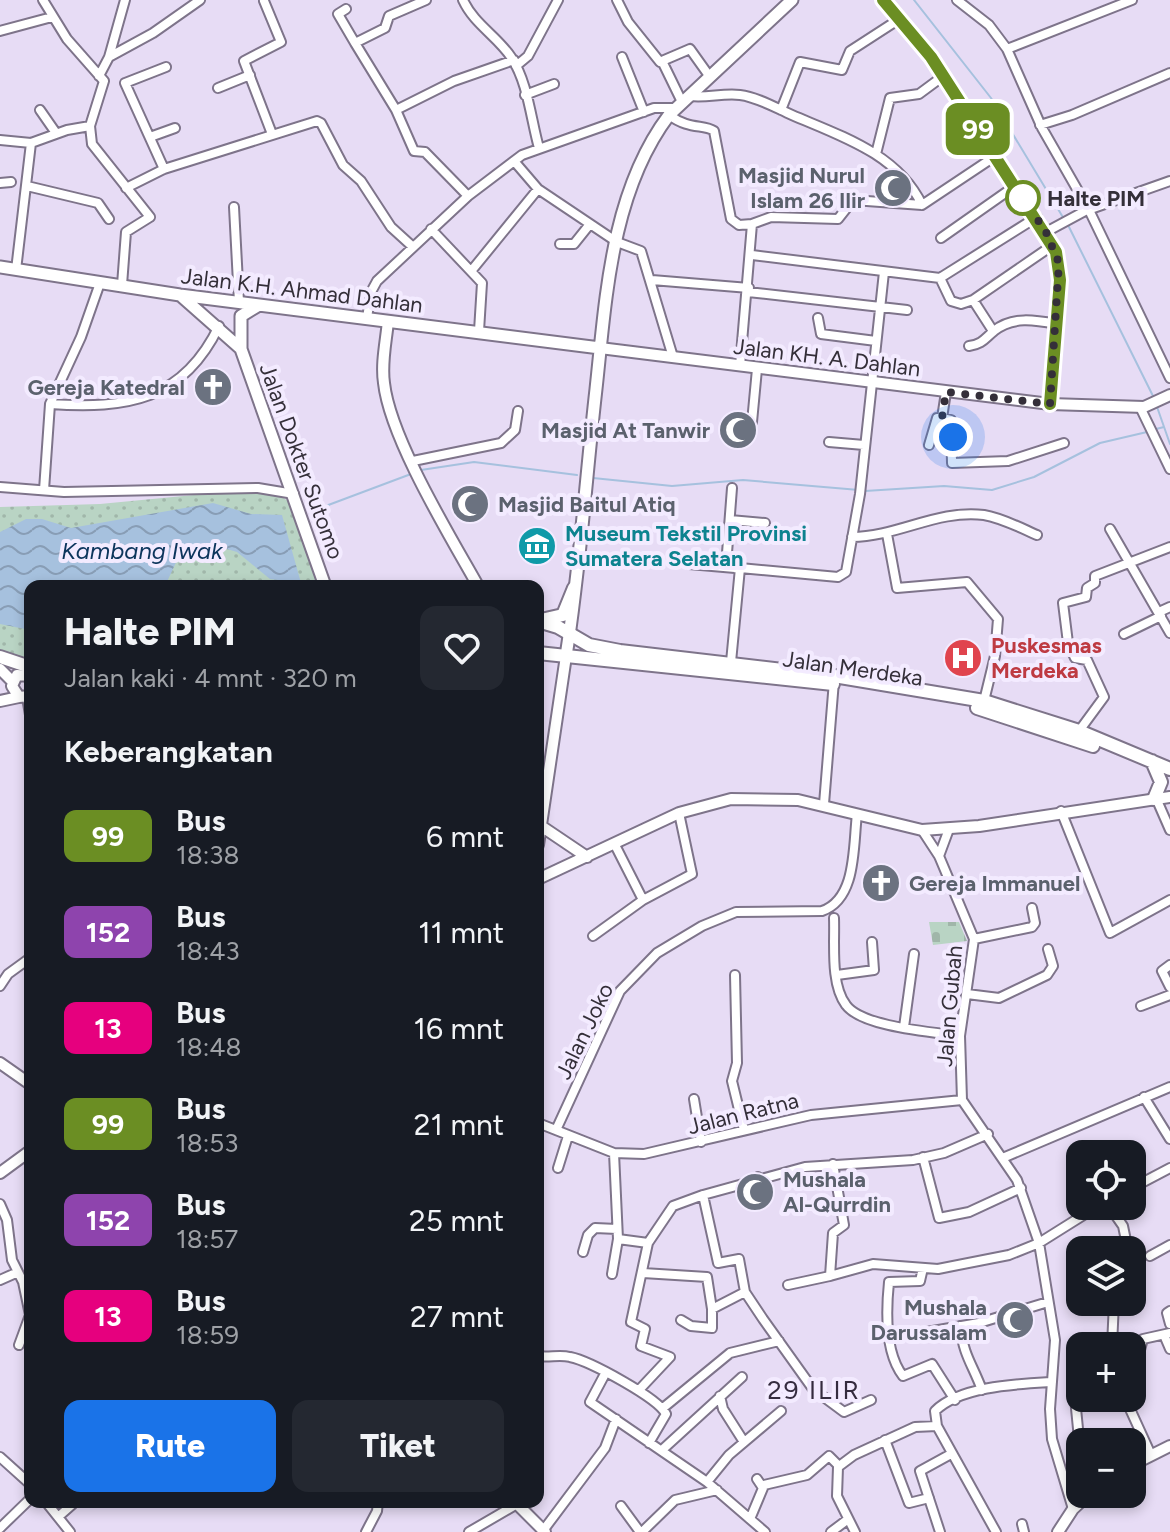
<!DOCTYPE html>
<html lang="id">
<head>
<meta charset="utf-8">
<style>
	:root { --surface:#171b24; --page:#242831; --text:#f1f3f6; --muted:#9ea1a6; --accent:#1a73e8 }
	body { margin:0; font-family:Figtree,sans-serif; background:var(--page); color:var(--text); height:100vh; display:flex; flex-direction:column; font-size:30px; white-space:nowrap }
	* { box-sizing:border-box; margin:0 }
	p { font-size:26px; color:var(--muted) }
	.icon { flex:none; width:44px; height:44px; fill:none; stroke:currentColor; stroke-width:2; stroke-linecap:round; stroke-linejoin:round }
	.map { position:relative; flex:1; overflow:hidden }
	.drawer { position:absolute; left:24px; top:580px; width:520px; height:928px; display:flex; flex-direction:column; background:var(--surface); border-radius:16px; box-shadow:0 4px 12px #0003 }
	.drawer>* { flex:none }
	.badge { padding:0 16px; border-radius:12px; font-size:28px; line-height:52px }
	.buttons { position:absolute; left:1066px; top:1140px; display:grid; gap:16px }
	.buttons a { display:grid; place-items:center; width:80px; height:80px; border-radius:16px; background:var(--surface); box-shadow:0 4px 12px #0003; font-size:40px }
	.you { position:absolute; width:40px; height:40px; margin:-20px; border:6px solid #fff; border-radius:50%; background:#1a73e8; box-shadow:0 0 0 12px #1a73e833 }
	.map>.badge { position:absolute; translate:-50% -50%; box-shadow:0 0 0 4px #fff }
	h2 { padding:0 40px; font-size:30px; line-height:72px }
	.round { display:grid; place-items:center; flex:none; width:84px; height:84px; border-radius:16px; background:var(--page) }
	.headline { display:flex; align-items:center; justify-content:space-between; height:136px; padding:0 40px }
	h1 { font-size:38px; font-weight:800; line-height:60px }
	.cta { display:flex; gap:16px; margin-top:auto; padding:16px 40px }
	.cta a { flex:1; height:92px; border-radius:16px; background:var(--accent); color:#fff; font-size:32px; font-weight:800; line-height:92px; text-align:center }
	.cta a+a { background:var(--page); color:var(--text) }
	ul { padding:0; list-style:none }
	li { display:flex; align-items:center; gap:24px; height:96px; padding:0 40px }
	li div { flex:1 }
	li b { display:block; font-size:30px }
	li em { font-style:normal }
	li .badge { min-width:88px; font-weight:700; text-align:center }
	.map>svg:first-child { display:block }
</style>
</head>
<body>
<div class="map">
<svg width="1170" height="1532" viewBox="0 0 1170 1532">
	<defs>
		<pattern id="grass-dots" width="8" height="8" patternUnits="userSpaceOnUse" patternTransform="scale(2)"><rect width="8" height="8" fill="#b9d4c4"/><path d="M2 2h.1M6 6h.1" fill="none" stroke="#a0b6a9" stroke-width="1.8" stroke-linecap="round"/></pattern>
		<pattern id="cemetery-stones" width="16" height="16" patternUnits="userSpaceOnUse" patternTransform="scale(2)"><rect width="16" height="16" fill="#b9d4c4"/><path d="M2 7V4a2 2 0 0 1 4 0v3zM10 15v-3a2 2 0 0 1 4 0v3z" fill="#a0b6a9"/></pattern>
		<pattern id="water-waves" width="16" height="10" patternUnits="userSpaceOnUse" patternTransform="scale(2)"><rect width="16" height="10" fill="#a6c1de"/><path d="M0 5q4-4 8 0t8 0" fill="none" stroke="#889db5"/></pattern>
	</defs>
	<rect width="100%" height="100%" fill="#e7dcf5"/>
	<!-- grass -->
	<path fill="url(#grass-dots)" d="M246,490l34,5 14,11 26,80h-290v75l-30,-10v-144l100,-3z"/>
	<!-- cemetery -->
	<path fill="url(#cemetery-stones)" d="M959,922l8,19 -34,4 -4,-23z"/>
	<!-- water -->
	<path fill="url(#water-waves)" d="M213,503l38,11 31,1 19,68 -31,-4 -33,-27 -27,-8 -31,12 -14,30h-135v44l-30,-6v-92l26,-13h16l29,9z"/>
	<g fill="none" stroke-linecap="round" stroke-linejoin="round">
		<!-- stream -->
		<path stroke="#a6c1de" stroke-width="2" d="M914,0l77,98 73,121
			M1068,225l86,173
			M1156,404l14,40
			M1156,429l8,-2
			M421,470l53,-8 103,13
			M593,478l79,8 71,-6 116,10
			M865,491l79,-5 48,4 42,-13 66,-34 47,-11
			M323,507l88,-33"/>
		<!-- minor casing -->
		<g stroke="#7e748a" stroke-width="12">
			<path id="minor" d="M43,0l24,39 37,42 -14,45 2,18 58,73 -24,15 -4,53
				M463,0c11,24 34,36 48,57 17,25 20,63 28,91
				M617,0l11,22 32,40
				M957,0l32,25 18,24
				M1132,0l-125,49 35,79 47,82 81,168
				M264,1l17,41 -37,19 28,73
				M346,9l-8,5 17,29
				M0,31l52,-14
				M109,57l44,-24 47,-33
				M622,57l22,55
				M516,66l12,-10 30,-56
				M99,76l10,-19 16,-57
				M218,88l32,-13
				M525,95l29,-11
				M690,96c17,2 33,-3 50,-1 17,2 36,13 52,20 49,21 106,39 130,90
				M682,102l-20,-41 28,-12 20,28
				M40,110l16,23
				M396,110l-41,-67 30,-15 4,-12 37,-16
				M781,110l19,-48 42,8 8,-19 51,-33
				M669,115c20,15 35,9 45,16l17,88 8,6 13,-1 19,-7 67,2 15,-19 69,5 72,-48
				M1040,125l32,-10 98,-42
				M150,137l25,-9
				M0,140l31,3
				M31,143l36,-13 23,-4
				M876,154l14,-56 29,-4 23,-17
				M514,161l24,28 79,53 24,9 32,106
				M164,169l-39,-86 41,-16
				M0,183l11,-1
				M27,186l71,17 11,16
				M126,188l38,-19 153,-48 4,2 22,42 18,16 30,46 22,20
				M468,196l-43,-44 -11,-1 -18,-41 58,-29 60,-21
				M234,207l5,95
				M431,229l51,54 -3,48
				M1046,232l39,-21 85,-30
				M941,238l74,-52
				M560,244h14l16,-20
				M752,255l188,23 97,-61
				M16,270l15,-127
				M472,270l66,-81
				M940,278l11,23 10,3 12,-4
				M652,280l97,8
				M748,292l159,18
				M367,318l4,-26 6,-11 91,-85 54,-41 132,-47h22
				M818,318l3,16 55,7
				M993,331l-20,-31 80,-55
				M969,346c14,-2 16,-8 25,-15 18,-15 41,-11 62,-7
				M740,366l12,-142
				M50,404c77,5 133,-3 169,-78
				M1140,407l30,62
				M942,418l9,2 1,43 56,-2 56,-18
				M752,422l5,-53
				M829,442l35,3
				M929,445l8,-27h5l4,-26
				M413,461l88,-18 14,-13 3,-19
				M0,487l64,5 194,-4 36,6
				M732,488l-5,65 8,15
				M44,490l6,-86 31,-67 19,-54
				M730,520l35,3
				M1110,529l60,104
				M887,534l10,54 70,-6 31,37 -3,37 -11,45
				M852,537c45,0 86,-28 132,-22 18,3 37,13 53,20
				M689,564l46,4
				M1159,612l11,-5
				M1124,634l37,-18
				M731,662l9,-94 98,9 8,-5 14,-78 24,-222
				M27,697l3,18
				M1079,731l25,-34 -17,-37 -12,-2 -7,-15 -5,-40 23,-6 1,-9 8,-5v-7l75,-29
				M1156,798l14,32
				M824,804l10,-123
				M1061,811l49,122 60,-33
				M922,830l17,26 35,83 -14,97 2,64
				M614,843l29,57
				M939,856l10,-27
				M834,918c1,25 -4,66 12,87 16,22 87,27 114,31
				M593,936l50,-36 49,-26 -13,-61
				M974,939l58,-12 3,-4 -3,-15
				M1170,965l-8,6 8,16
				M735,975l2,88 -5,18 12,49
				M837,975l37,-5 -2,-28
				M0,986l8,-12 22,-16
				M967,994l32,4 48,-23 6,-9 -5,-17
				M1141,1006l29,-11
				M904,1027l10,-73
				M1144,1097l26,42
				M694,1099l7,43
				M962,1100l55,80 22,63 16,97 -5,69 2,30 21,70
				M538,1123l76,30 30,1 167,-39 151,-15
				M556,1130l64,-139 37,-38 45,-27 34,-14 86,-1c35,-12 31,-65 35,-97
				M614,1153l4,86 30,4 -17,79 14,7 -4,17 29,11 -31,33
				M923,1157l16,61 30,-6 52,-24
				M1005,1157l165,-70
				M558,1168l10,-32
				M1132,1188l38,-20
				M703,1195l15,68 21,-4 6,33 18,27 50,70 31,23 27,-12
				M0,1204l7,16 5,40 11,22 7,33
				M756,1205l8,-8 -6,-20
				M1109,1206l14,20 5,24
				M648,1243l25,-37 30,-11 102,-28 108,-7 31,-7 44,-19
				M583,1252l5,-17 7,-7 22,1
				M1150,1256l20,-11
				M923,1268l-3,13 -31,1c-3,29 -4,71 14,94l29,-12 23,36
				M643,1273l64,4 5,32
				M612,1274l6,-35
				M830,1276l43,-12 65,5 71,-14 30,-12 59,-37
				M0,1280l18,-8
				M788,1285l42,-9 3,-43 11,-8 -11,-61
				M1170,1311l-3,2 3,11
				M681,1320l10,6 21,2v-19l33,-17
				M960,1326c4,31 12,37 22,64
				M921,1333l58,-10 69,-21
				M1164,1335l6,14
				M19,1345l11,-30
				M1112,1346l2,-44
				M1132,1352l8,-2 3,-11 27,-6
				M538,1356c11,2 21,-2 32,1 20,4 88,41 96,57l-17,29
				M1080,1369l-6,19 6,61
				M606,1372l-16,30 117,80 58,50
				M720,1396l3,13 21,33
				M1125,1398l26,57
				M663,1408l67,-55 49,-12
				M937,1426l59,106
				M885,1440l24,63 20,-5
				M662,1450l80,-73
				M0,1457l30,27
				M707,1482l22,-27 52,-44
				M764,1485l43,-10 22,-19 10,10
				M46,1502l24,30
				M621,1506l19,26
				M58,1517l17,-15
				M750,1519l13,-31 -6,-9
				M1022,1524l2,8
				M0,1528l30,-29
				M366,1532l11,-21 1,-9
				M469,1532l48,-28
				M542,1532l63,-84 11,-29
				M642,1532l33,-32 42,-10
				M831,1532l16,-12
				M855,1532l-18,-36 1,-29 16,-12 61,-28 22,-1 -2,-15c25,-25 83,-27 117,-29
				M940,1532l-20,-61 31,-17"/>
		</g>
		<!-- tertiary casing -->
		<g stroke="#7e748a" stroke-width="14">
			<path id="tertiary" d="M883,0l48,57 125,195 4,28 -10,124
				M388,321c-2,21 -7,42 -4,62 6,55 66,153 94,203
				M600,348l450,56 94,3 26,-12
				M0,669l12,12
				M30,676l-13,-1 -5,11 7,11 11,-1
				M0,701l19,-4
				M541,826l46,31
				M538,845l28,-189
				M538,879l141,-66 52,-14 67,1 124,30 57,-4 191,-29
				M0,1063l30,21
				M0,1173l30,-22
				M1132,1465l38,-19
				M515,1502l30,30
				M1058,1532l15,-23 16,-15"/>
		</g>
		<!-- secondary casing -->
		<g stroke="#7e748a" stroke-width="15">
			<path id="secondary" d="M0,267l180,28 420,53
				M180,295l60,53
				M259,305l-18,11v33l84,237
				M566,656c14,-88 20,-179 30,-267 10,-92 15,-197 73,-274l123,-115"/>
		</g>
		<!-- primary casing -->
		<g stroke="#7e748a" stroke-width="16">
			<path id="primary" d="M541,620l22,-5 11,-27
				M538,621l20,6 31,18 31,6 214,25 150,25 95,30 91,38
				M538,653l295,31
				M0,657l30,10
				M977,708l116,38
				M1152,761l9,21 -7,17"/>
		</g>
		<!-- minor -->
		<use href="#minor" stroke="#fff" stroke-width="8"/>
		<!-- tertiary -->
		<use href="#tertiary" stroke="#fff" stroke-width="10"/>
		<!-- secondary -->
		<use href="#secondary" stroke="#fff" stroke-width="11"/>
		<!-- primary -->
		<use href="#primary" stroke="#fff" stroke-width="12"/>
	</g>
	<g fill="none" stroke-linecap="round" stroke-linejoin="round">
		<!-- line casing -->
		<g stroke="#fff" stroke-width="18">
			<path id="line" d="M883,0l48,57 125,195 4,28 -10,124"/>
		</g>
		<!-- line -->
		<use href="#line" stroke="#6b8e23" stroke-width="12"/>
		<!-- walk -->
		<path stroke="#342f39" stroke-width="8" stroke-dasharray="0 14.4" d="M953,437l-2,-17 -9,-2 4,-26 104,12 9,-141 -13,-31 -23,-34"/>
	</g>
	<!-- icons -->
	<defs>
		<g id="mosque-disc" transform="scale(2)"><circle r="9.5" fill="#6b7280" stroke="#f3ebff"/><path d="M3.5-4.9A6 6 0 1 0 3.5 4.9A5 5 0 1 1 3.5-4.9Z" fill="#fff"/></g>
		<g id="church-disc" transform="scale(2)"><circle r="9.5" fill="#6b7280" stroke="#f3ebff"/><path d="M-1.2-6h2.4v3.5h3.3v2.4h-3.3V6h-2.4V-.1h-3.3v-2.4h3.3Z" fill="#fff"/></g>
		<g id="museum-disc" transform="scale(2)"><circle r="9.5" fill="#0f9aa8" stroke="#f3ebff"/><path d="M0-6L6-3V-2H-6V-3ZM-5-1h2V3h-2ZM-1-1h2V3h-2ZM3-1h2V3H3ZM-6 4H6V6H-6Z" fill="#fff"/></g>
		<g id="hospital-disc" transform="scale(2)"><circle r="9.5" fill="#e0444e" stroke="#f3ebff"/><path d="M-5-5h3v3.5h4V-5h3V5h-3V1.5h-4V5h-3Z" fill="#fff"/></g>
	</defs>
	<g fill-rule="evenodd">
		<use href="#mosque-disc" x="893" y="188"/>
		<use href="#church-disc" x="213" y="387"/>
		<use href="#mosque-disc" x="738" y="430"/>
		<use href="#mosque-disc" x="470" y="504"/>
		<use href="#museum-disc" x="537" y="546"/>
		<use href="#hospital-disc" x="963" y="658"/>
		<use href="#church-disc" x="881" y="883"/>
		<use href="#mosque-disc" x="755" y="1192"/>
		<use href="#mosque-disc" x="1015" y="1320"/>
	</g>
	<!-- markers -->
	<circle fill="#fff" stroke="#6b8e23" stroke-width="4" cx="1023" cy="198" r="16"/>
	<g text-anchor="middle" stroke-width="8" stroke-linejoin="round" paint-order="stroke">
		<!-- worship labels -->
		<g font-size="22" font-weight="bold" fill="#5b616d" stroke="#f3ebff" text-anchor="end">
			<text x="865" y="183">Masjid Nurul<tspan x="865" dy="25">Islam 26 Ilir</tspan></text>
			<text x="185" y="395">Gereja Katedral</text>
			<text x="710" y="438">Masjid At Tanwir</text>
			<text x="498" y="512" text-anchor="start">Masjid Baitul Atiq</text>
			<text x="909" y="891" text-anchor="start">Gereja Immanuel</text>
			<text x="783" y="1187" text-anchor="start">Mushala<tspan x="783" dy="25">Al-Qurrdin</tspan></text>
			<text x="987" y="1315">Mushala<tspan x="987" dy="25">Darussalam</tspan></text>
		</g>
		<!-- stop labels -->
		<g font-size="22" font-weight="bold" fill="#342f39" stroke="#f3ebff" text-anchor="start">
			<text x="1047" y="206">Halte PIM</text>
		</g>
		<!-- street labels -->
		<g font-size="22" fill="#342f39" stroke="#f3ebff">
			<text transform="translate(302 290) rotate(7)" y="8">Jalan K.H. Ahmad Dahlan</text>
			<text transform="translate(827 357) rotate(7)" y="8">Jalan KH. A. Dahlan</text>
			<text transform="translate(302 461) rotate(70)" y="8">Jalan Dokter Sutomo</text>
			<text transform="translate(853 668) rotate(8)" y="8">Jalan Merdeka</text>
			<text transform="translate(949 1006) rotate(-85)" y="8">Jalan Gubah</text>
			<text transform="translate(584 1031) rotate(-64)" y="8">Jalan Joko</text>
			<text transform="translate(743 1113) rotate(-14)" y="8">Jalan Ratna</text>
		</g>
		<!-- culture labels -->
		<g font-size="22" font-weight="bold" fill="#0d838f" stroke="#f3ebff" text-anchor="start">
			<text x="565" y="541">Museum Tekstil Provinsi<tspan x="565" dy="25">Sumatera Selatan</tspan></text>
		</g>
		<!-- health labels -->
		<g font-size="22" font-weight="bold" fill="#be3a42" stroke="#f3ebff" text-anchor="start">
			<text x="991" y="653">Puskesmas<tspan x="991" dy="25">Merdeka</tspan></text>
		</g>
		<!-- water labels -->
		<g font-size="24" font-style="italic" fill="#0c355c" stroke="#f3ebff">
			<text x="142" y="559">Kambang Iwak</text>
		</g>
		<!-- quarter labels -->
		<g font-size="26" letter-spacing="2" fill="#352c3f" stroke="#f3ebff">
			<text x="814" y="1399">29 ILIR</text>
		</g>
	</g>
</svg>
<div class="buttons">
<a><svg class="icon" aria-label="locate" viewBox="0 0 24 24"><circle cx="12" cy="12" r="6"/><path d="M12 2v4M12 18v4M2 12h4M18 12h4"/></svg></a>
<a><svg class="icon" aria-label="layers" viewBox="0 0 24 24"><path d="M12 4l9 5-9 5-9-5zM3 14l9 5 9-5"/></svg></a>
<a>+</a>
<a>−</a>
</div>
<div class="you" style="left:953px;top:437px"></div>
<b class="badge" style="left:978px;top:129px;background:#6b8e23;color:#fff">99</b>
<section class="drawer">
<div class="headline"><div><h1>Halte PIM</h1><p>Jalan kaki · 4 mnt · 320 m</p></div><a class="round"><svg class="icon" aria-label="heart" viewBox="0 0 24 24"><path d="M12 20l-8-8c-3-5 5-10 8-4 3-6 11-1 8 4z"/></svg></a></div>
<h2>Keberangkatan</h2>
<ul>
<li><span class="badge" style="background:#6b8e23;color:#fff">99</span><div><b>Bus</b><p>18:38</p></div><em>6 mnt</em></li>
<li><span class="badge" style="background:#8e44ad;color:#fff">152</span><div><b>Bus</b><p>18:43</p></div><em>11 mnt</em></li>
<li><span class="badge" style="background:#e6007e;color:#fff">13</span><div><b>Bus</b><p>18:48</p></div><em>16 mnt</em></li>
<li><span class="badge" style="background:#6b8e23;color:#fff">99</span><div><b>Bus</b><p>18:53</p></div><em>21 mnt</em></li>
<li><span class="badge" style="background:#8e44ad;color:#fff">152</span><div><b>Bus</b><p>18:57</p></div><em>25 mnt</em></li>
<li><span class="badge" style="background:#e6007e;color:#fff">13</span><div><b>Bus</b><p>18:59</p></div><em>27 mnt</em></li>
</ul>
<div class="cta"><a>Rute</a><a>Tiket</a></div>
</section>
</div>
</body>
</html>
